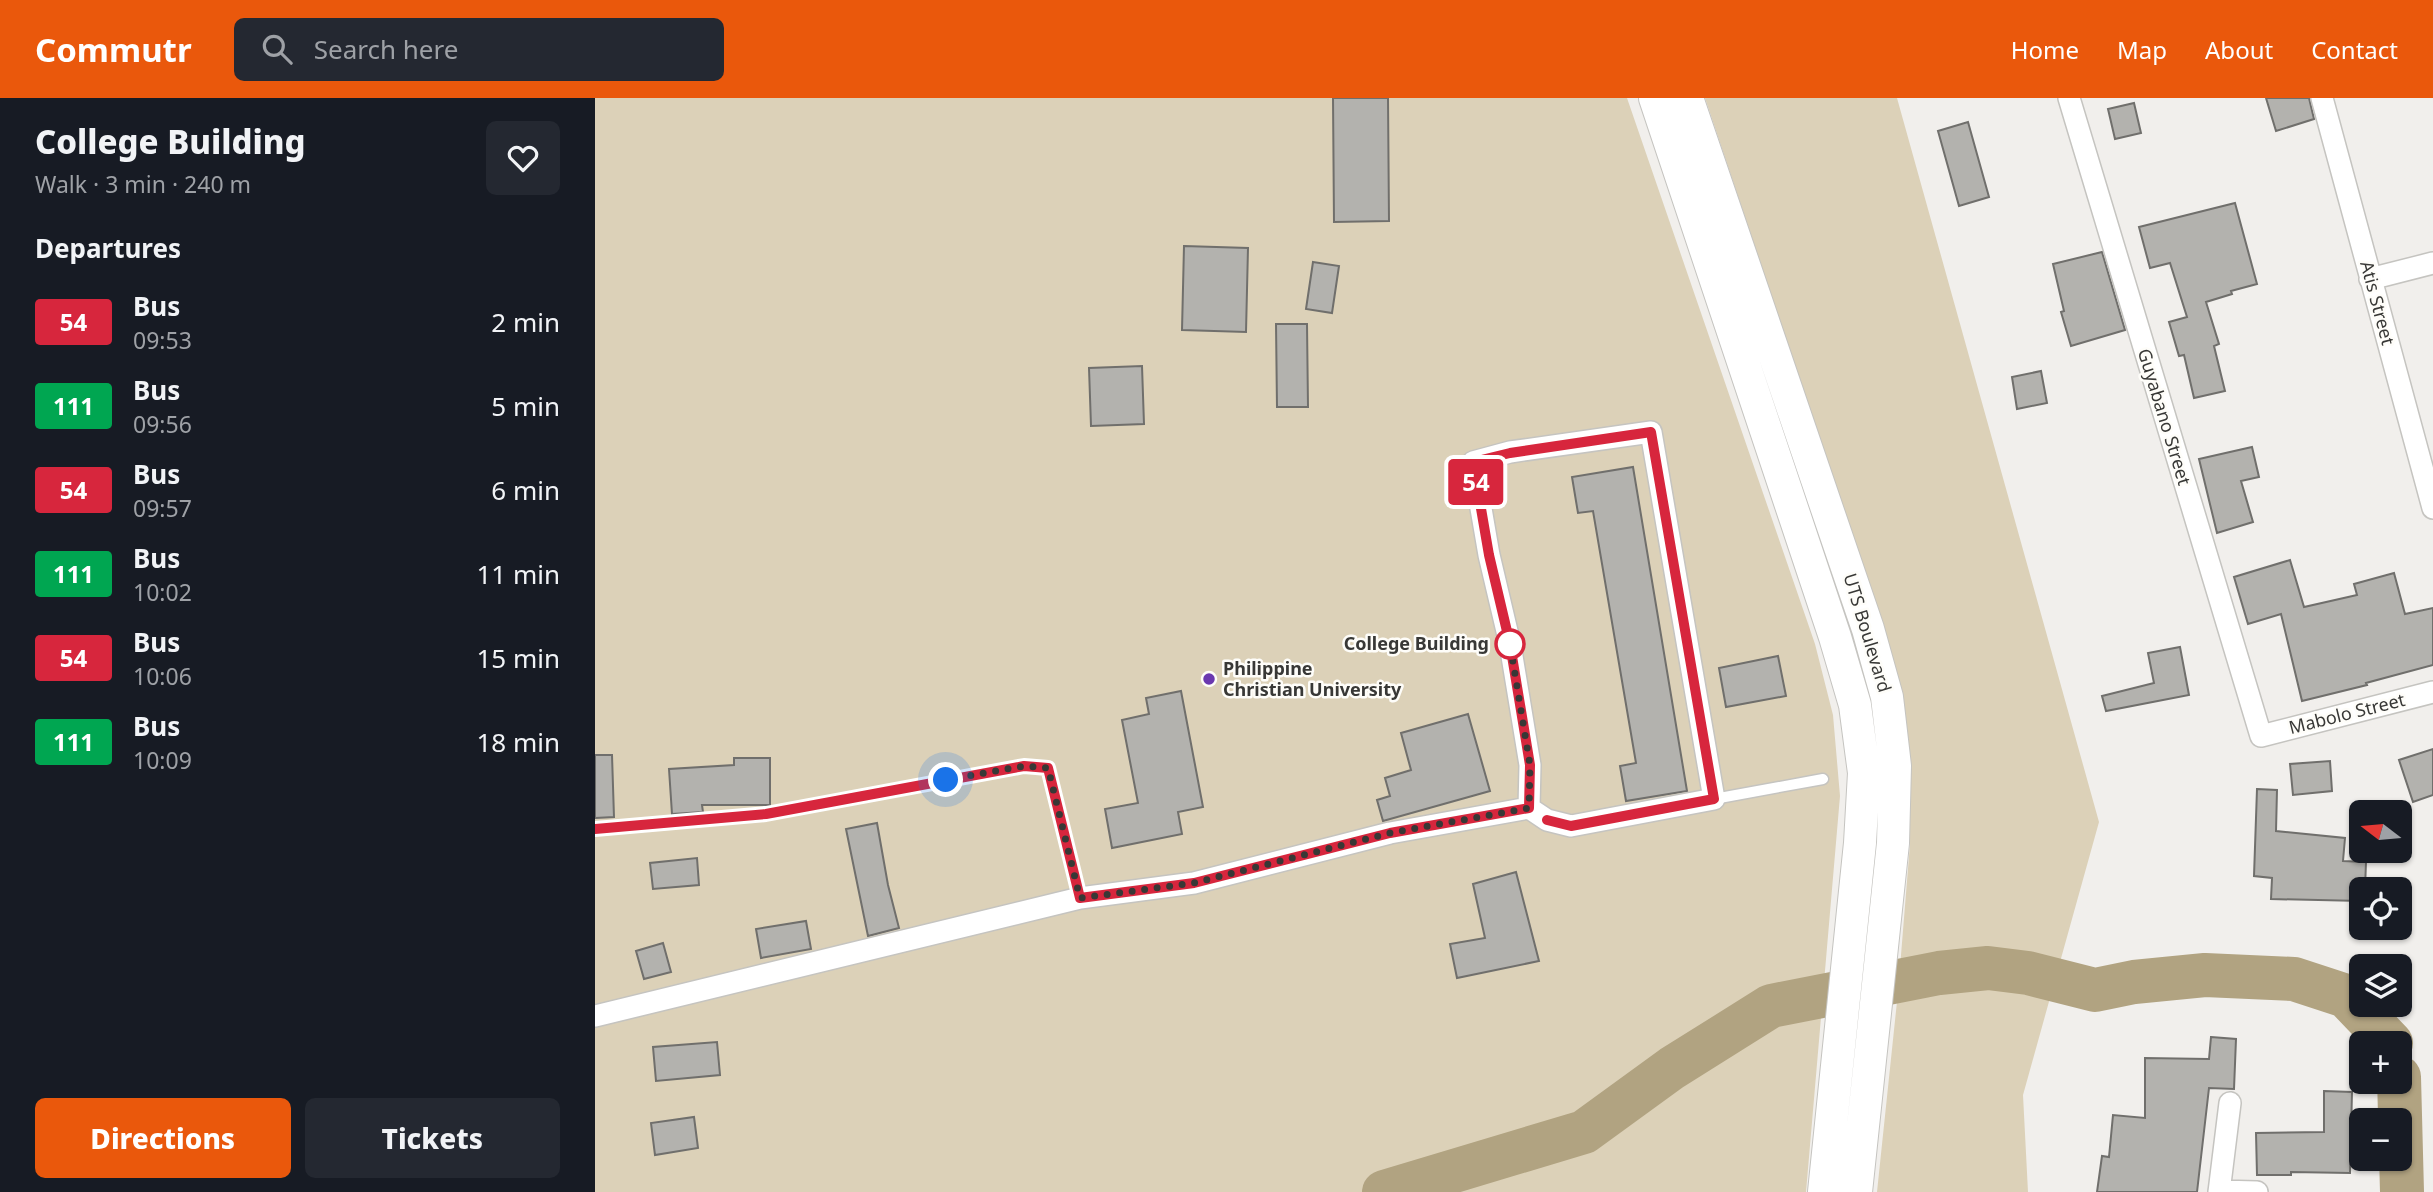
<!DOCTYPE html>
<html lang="en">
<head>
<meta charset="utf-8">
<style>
	:root { --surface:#171b24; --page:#242831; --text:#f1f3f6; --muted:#9ea1a6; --accent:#ea580c }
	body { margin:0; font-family:"Noto Sans",sans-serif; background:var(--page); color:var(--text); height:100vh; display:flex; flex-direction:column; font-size:26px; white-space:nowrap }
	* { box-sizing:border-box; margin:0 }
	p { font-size:23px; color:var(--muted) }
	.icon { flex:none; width:38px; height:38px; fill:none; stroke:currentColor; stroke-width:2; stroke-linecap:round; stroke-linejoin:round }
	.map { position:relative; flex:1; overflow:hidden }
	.details { display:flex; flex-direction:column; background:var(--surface); width:595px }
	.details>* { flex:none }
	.badge { padding:0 14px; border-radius:5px; font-size:24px; line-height:46px }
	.needle { width:46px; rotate:286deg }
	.fabs { position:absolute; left:1754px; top:702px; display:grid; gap:14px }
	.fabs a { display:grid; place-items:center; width:63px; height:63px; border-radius:10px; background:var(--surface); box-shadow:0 2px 5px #0004; font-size:35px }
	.you { position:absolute; width:35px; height:35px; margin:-18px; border:5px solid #fff; border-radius:50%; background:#1a73e8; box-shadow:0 0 0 10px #1a73e833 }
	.map>.badge { position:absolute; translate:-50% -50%; box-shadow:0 0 0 4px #fff }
	h2 { padding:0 35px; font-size:26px; line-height:63px }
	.round { display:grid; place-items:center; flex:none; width:74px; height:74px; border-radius:10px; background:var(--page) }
	.head { display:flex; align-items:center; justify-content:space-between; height:119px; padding:0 35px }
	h1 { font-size:33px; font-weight:800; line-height:52px }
	.cta { display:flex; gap:14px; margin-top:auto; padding:14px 35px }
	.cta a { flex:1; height:80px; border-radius:10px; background:var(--accent); color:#fff; font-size:28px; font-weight:800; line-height:80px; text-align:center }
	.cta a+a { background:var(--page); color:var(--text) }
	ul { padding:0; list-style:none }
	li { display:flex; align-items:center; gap:21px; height:84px; padding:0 35px }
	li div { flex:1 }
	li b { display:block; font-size:26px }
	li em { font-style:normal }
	li .badge { min-width:77px; font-weight:700; text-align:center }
	header { display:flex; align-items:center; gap:42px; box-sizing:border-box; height:98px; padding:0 35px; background:var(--accent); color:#fff }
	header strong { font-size:33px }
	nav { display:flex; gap:38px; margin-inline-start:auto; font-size:24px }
	.search { width:490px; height:63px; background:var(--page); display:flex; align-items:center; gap:18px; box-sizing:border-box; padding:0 24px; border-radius:10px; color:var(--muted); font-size:26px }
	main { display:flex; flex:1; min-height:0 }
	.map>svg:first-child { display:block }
</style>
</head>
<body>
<header>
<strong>Commutr</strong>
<div class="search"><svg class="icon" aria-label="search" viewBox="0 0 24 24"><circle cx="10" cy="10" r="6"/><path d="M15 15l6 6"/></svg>Search here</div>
<nav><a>Home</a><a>Map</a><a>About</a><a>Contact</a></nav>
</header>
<main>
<section class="details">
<div class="head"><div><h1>College Building</h1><p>Walk · 3 min · 240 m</p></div><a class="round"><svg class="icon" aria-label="heart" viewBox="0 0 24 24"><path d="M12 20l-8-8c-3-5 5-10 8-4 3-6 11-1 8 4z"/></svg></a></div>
<h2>Departures</h2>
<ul>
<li><span class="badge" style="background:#d7263d;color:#fff">54</span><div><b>Bus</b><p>09:53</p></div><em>2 min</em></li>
<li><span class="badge" style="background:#00a651;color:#fff">111</span><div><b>Bus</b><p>09:56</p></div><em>5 min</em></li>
<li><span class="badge" style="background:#d7263d;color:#fff">54</span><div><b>Bus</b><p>09:57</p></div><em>6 min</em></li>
<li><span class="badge" style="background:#00a651;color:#fff">111</span><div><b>Bus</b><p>10:02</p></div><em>11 min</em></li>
<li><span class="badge" style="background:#d7263d;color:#fff">54</span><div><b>Bus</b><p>10:06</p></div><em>15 min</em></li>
<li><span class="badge" style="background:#00a651;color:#fff">111</span><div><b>Bus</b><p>10:09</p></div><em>18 min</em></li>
</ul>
<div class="cta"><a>Directions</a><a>Tickets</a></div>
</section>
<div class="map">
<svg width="1838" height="1094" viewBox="0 0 1838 1094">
	<rect width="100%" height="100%" fill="#f1efec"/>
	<!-- green -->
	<path fill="#dcd1b8" d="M0,0h1032l188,546 18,71 7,81 -34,396h-1211z
		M1110,0h192l202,724 -76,273 5,97h-151l21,-200 12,-148v-81l-28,-138z"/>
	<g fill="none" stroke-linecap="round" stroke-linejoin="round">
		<!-- river -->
		<path stroke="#b1a381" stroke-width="44" d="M1804,979l3,115
			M789,1094l200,-60 88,-64 99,-62 168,-33 49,-5 40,5 67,17 39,-8 71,-7 89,4 52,17 45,47"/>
	</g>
	<!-- building -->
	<path fill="#b3b2ae" stroke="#706f6c" stroke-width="2" d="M738,0h55l1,123 -55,1z
		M1671,0h43l5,21 -38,12z
		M1539,5l7,30 -26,6 -7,-30z
		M1373,24l21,75 -30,9 -21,-75z
		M1640,105l22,81 -26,7 1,3 -26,8 13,42 -5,2 11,45 -31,7 -10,-43 -5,1 -10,-34 18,-5 -17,-54 -20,5 -11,-41z
		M589,148l64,2 -2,84 -64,-2z
		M1507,154l23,78 -54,16 -10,-34 3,-1 -11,-47z
		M718,164l26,4 -7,47 -26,-4z
		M681,226h31l1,83h-31z
		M547,268l2,58 -53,2 -2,-58z
		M1446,273l6,32 -30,6 -5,-32z
		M1657,349l7,30 -18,4 12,41 -36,11 -18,-74z
		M1038,369l54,324 -61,10 -6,-35 16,-3 -43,-252 -15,2 -6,-36z
		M1695,462l14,47 53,-12 -3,-11 40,-11 11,41 28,-6v57l-67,18 1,2 -65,16 -21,-87 -33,10 -14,-47z
		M1585,549l9,48 -83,16 -4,-15 52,-13 -6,-30z
		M1183,558l8,40 -60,11 -7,-39z
		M586,593l22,116 -25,5 4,22 -70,14 -7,-39 33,-6 -16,-83 27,-6 -3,-16z
		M873,616l22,77 -107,30 -6,-21 13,-4 -5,-18 26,-8 -10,-37z
		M1838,651v46l-20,7 -14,-42z
		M0,657h17l2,62 -19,1z
		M139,660h36v47h-68l1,7 -31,2 -3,-45 65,-4z
		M1735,663l2,30 -39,4 -3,-31z
		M1662,691l20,1 -1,41 69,7 -2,23 23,1 -1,27h-4v12l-90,-2 1,-21 -18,-2z
		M282,725l11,62 11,43 -31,8 -22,-107z
		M102,760l2,27 -46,4 -3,-26z
		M921,774l23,89 -82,17 -7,-34 35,-6 -12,-54z
		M211,823l5,28 -50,9 -5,-29z
		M68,845l8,29 -27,7 -8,-28z
		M1616,939l25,2 -2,50 -25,-1 -12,104h-100l5,-36 7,1 4,-42 32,3v-60l64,1z
		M122,944l3,33 -64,6 -3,-34z
		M1729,993l28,1 -2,81 -59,-1v3h-34l-1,-42 68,-1z
		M99,1019l4,31 -43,7 -4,-32z"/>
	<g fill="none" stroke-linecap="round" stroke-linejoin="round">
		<!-- service casing -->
		<g stroke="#c5c4c0" stroke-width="13">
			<path id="service" d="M1119,701l109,-20
				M0,731l171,-15 258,-48 24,2 32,130"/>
		</g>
		<!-- minor casing -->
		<g stroke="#c5c4c0" stroke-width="24">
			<path id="minor" d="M1474,0l192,638 172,-44
				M1727,0l111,410
				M1775,181l63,-16
				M0,918l485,-118 114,-15 196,-50 139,-25 18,12 24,6 143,-27 -63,-367 -141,20 -37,10 16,93 21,89 20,121 -1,43
				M1624,1093l38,1
				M1624,1094l11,-89"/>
		</g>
		<!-- secondary casing -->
		<g stroke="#c5c4c0" stroke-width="34">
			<path id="secondary" d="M1060,0l180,539 20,68 9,68 -4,70 -36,349
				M1092,0l181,531 19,68 8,69 -2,77 -37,349"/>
		</g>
		<!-- service -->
		<use href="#service" stroke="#fff" stroke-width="10"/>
		<!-- minor -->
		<use href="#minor" stroke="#fff" stroke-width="21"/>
		<!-- secondary -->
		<use href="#secondary" stroke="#fff" stroke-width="32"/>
	</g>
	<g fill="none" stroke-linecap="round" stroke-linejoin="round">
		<!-- line casing -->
		<g stroke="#fff" stroke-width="16">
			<path id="line" d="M0,731l171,-15 258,-48 24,2 32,130 114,-15 196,-50 139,-25 1,-43 -20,-121 -21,-89 -16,-93 37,-9 141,-21 63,367 -143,27 -24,-6"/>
		</g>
		<!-- line -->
		<use href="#line" stroke="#d7263d" stroke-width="10"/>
		<!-- walk -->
		<path stroke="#383836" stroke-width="7" stroke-dasharray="0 12.6" d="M351,682l78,-14 24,2 32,130 114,-15 196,-50 139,-25 1,-43 -20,-121"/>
	</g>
	<!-- markers -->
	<circle fill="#fff" stroke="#d7263d" stroke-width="3.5" cx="915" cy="546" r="14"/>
	<circle fill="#6a38af" stroke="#fefdf9" stroke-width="2.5" cx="614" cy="581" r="7"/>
	<g text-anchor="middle" stroke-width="5" stroke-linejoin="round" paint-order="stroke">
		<!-- street labels -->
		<g font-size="18" fill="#383836" stroke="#fefdf9">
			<text transform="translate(1782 205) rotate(75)" y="6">Atis Street</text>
			<text transform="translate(1569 319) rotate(73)" y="6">Guyabano Street</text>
			<text transform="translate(1272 535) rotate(73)" y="6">UTS Boulevard</text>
			<text transform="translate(1752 616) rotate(-14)" y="6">Mabolo Street</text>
		</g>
		<!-- stop labels -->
		<g font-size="18" font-weight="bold" fill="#383836" stroke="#fefdf9" text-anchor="end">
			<text x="894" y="552">College Building</text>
		</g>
		<!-- poi labels -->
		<g font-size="18" font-weight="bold" fill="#383836" stroke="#fefdf9" text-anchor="start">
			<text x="628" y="577">Philippine<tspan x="628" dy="21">Christian University</tspan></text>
		</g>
	</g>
</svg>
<div class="fabs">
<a><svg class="needle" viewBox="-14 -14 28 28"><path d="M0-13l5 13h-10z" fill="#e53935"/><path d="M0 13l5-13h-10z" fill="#9ea1a6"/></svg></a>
<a><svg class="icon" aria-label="locate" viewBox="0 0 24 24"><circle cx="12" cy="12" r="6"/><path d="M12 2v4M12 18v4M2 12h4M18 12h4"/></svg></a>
<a><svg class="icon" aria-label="layers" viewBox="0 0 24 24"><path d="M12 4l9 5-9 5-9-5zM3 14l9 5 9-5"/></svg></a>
<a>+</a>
<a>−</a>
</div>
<div class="you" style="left:351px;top:682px"></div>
<b class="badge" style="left:881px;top:384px;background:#d7263d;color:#fff">54</b>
</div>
</main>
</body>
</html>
